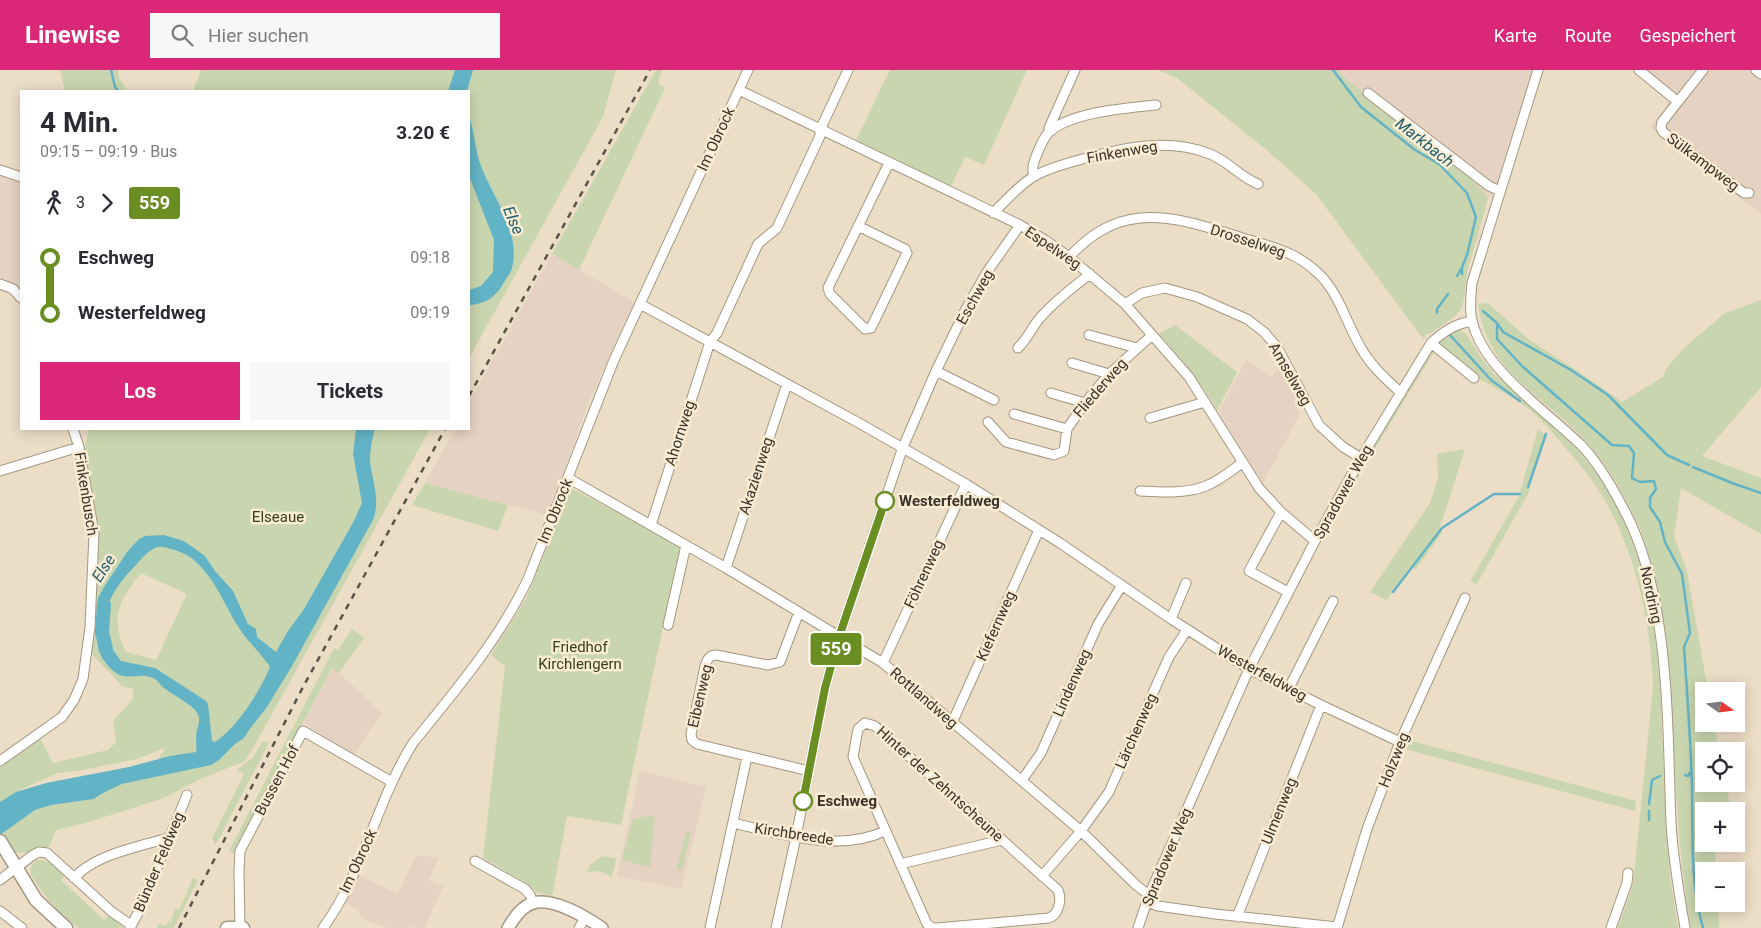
<!DOCTYPE html>
<html lang="de">
<head>
<meta charset="utf-8">
<style>
	:root { --surface:#fff; --page:#f7f7f7; --text:#2b2b33; --muted:#7c7c81; --accent:#db2777 }
	body { margin:0; font-family:Roboto,sans-serif; background:var(--page); color:var(--text); height:100vh; display:flex; flex-direction:column; font-size:19px; white-space:nowrap }
	* { box-sizing:border-box; margin:0 }
	p { font-size:16px; color:var(--muted) }
	.icon { flex:none; width:28px; height:28px; fill:none; stroke:currentColor; stroke-width:2; stroke-linecap:round; stroke-linejoin:round }
	.map { position:relative; flex:1; overflow:hidden }
	.sheet { position:absolute; left:20px; top:20px; width:450px; height:340px; display:flex; flex-direction:column; background:var(--surface); border-radius:0px; box-shadow:0 2px 12px #0003 }
	.sheet>* { flex:none }
	.badge { padding:0 10px; border-radius:4px; font-size:18px; line-height:32px }
	.needle { width:32px; rotate:104deg }
	.fabs { position:absolute; left:1695px; top:612px; display:grid; gap:10px }
	.fabs a { display:grid; place-items:center; width:50px; height:50px; border-radius:0px; background:var(--surface); box-shadow:0 2px 12px #0003; font-size:25px }
	.map>.badge { position:absolute; translate:-50% -50%; box-shadow:0 0 0 2px #fff }
	.legs { display:flex; align-items:center; gap:8px; height:55px; padding:0 20px; font-size:16px }
	.legs p { margin-inline-start:auto }
	.head { display:flex; align-items:center; justify-content:space-between; height:85px; padding:0 20px }
	h1 { font-size:28px; font-weight:700; line-height:38px }
	.cta { display:flex; gap:10px; margin-top:auto; padding:10px 20px }
	.cta a { flex:1; height:58px; border-radius:0px; background:var(--accent); color:#fff; font-size:20px; font-weight:700; line-height:58px; text-align:center }
	.cta a+a { background:var(--page); color:var(--text) }
	ul { padding:0 20px; list-style:none }
	li { display:flex; align-items:center; gap:18px; height:55px; font-size:19px }
	li i { display:grid; place-items:center; width:8px; height:100%; margin:0 6px; background:currentColor }
	li i::after { content:''; width:12px; height:12px; margin:-6px; border:4px solid; border-radius:50%; background:var(--surface) }
	li p { margin-inline-start:auto }
	li:first-child i { background:linear-gradient(#0000 50%,currentColor 0) }
	li:last-child i { background:linear-gradient(currentColor 50%,#0000 0) }
	header { display:flex; align-items:center; gap:30px; box-sizing:border-box; height:70px; padding:0 25px; background:var(--accent); color:#fff }
	header strong { font-size:24px }
	nav { display:flex; gap:28px; margin-inline-start:auto; font-size:18px }
	.search { width:350px; height:45px; background:var(--page); display:flex; align-items:center; gap:12px; box-sizing:border-box; padding:0 18px; border-radius:0px; color:var(--muted); font-size:19px }
	.map>svg:first-child { display:block }
</style>
</head>
<body>
<header>
<strong>Linewise</strong>
<div class="search"><svg class="icon" aria-label="search" viewBox="0 0 24 24"><circle cx="10" cy="10" r="6"/><path d="M15 15l6 6"/></svg>Hier suchen</div>
<nav><a>Karte</a><a>Route</a><a>Gespeichert</a></nav>
</header>
<div class="map">
<svg width="1761" height="858" viewBox="0 0 1761 858">
	<rect width="100%" height="100%" fill="#ecddc6"/>
	<!-- industrial -->
	<path fill="#e5d2c2" d="M1339,0h195l-41,129 -5,-2 -20,-21 -124,-99z
		M1633,0h128v144l-111,-87 21,-27z
		M0,104l21,8v109l-21,-14z
		M552,184l82,48 -46,102 -40,111 -123,-32 30,-54h14v-26z
		M1246,290l26,17 8,-12 18,31 -4,7 6,11 -37,69 -44,-71z
		M333,597l49,46 -29,43 -49,-33z
		M640,701l66,16 -25,102 -64,-13z
		M416,785l22,3 -9,22 14,6 -18,42h-7l-6,-2 -2,2h-22l-27,-10 -1,-6 -15,-10 15,-26 38,18z"/>
	<!-- green -->
	<path fill="#c9d5ae" fill-rule="evenodd" d="M60,0h58l1,8 9,13h-63z
		M201,0h415l-13,47 -134,241v-267h-276z
		M656,0h7l-4,7v7l6,4 -86,182 -27,-16z
		M890,0h137l-43,95 -19,-8 -15,31 -95,-46z
		M1158,0h181l5,7 124,99 20,21c-5,24 -13,47 -20,71 -2,9 -3,35 -7,41 -5,8 -21,17 -30,24l-5,1 -2,6 -108,-146 -47,-42 -92,-74z
		M1761,230v87l-59,69 59,22v56l-80,-46 -7,48 13,35 21,120h-4v33h10l5,27h-15v33h21l7,27h-28v33h11l1,27h-12v33h14l1,24h-28c-13,-71 -15,-143 -19,-215 -3,-52 -7,-96 -20,-146 -4,-14 -8,-30 -14,-43 -12,-25 -26,-51 -43,-72 -42,-54 -106,-71 -117,-148l8,-1 5,3 40,35 42,27 49,34 41,-25 3,-8 18,-21 41,-35z
		M1175,255l62,47 -20,38c-16,-29 -36,-52 -58,-76z
		M1460,260l6,4 17,26 12,15 54,46 28,28 26,33 23,43 17,47 10,49 7,58 5,127 5,69 8,53h-60l15,-44 20,-197c-2,-60 -15,-126 -44,-179 -12,-23 -28,-43 -45,-62 -11,-13 -21,-25 -34,-36 -17,-13 -37,-23 -55,-34 -14,-9 -26,-21 -38,-31l6,-8 9,-6 4,1z
		M1432,280l2,2 -68,111 -36,64 -2,-1 35,-64z
		M89,359h341l-173,312 -12,20 -47,19 -34,18 -75,24 -33,8 -7,17c-16,-1 -18,8 -33,5l-14,-19 33,-23 16,-5 43,-6 7,-5 21,-10 35,-8 2,-18 6,-10 -28,11 -60,12 -20,2 -39,18 -18,11v-36l39,-30 14,27 55,-13 8,-8 -3,-21 20,-22v-10l-11,-3 -31,-33 2,-23 16,-2 -1,-6 -16,2 5,-90 -14,-79zM141,503l46,21 -31,66 -30,-8c-16,-34 -8,-51 15,-79z
		M1538,359l8,7 -18,58 -51,90 -7,-2 49,-86z
		M1465,379l-25,78 2,6 -26,36 -6,-2 -23,33 -17,-8 60,-89 8,-25 -1,-24z
		M425,413l83,22 -10,26 -86,-26z
		M571,418l109,58 -59,279 -54,-9 -15,80 -16,-4 -8,-8 -45,-26 22,-192 -14,-11 35,-56z
		M352,559l12,9 -25,35 -7,-5 -98,186 -5,-3 105,-203 4,2z
		M1404,669l232,62 -1,10 -234,-63z
		M263,671l6,2 -54,103 -3,-8 32,-64 -7,-4 16,-13z
		M646,746l9,1 -5,50 -28,-7 10,-40z
		M686,761l5,1 -9,38 -5,-1z
		M602,786l14,2 -4,19 -12,-6 -12,1 1,-6z
		M36,790c13,-1 20,7 29,15l-4,5 43,40 6,-5 13,13h-44c-20,-13 -35,-33 -48,-53l-1,-6z
		M193,808l5,2 -24,48h-17l1,-4 8,2 2,-5 3,1 4,-13h5z"/>
	<!-- water -->
	<path fill="#63b3c6" d="M455,0h18l-6,21h-19z
		M469,47c6,16 6,34 12,49 12,32 40,65 31,102 -1,5 -6,11 -9,16 -8,14 -18,20 -34,21v-15l12,-4 12,-14 1,-32 -25,-64z
		M356,359h19c-3,10 -5,20 -5,31 2,22 10,35 4,58l-82,148 -25,41 -18,23 -5,8 -9,6 -16,16 -8,5 -89,19 -21,10 -7,5 -43,6 -16,5 -35,25v-33l16,-10 30,-9 83,-16 41,-11 26,-4c1,-5 0,-10 0,-16 0,-6 4,-12 3,-19 -2,-11 -27,-22 -35,-29 -4,-3 -6,-8 -11,-10 -10,-5 -20,0 -30,-2 -10,-2 -21,-16 -24,-25 -2,-6 0,-13 1,-19l7,1 3,13 11,15 34,7 51,33 2,3 4,37 3,1c22,-14 45,-51 55,-75 -9,-14 -22,-25 -31,-39 -18,-28 -31,-71 -68,-79 -6,-2 -12,-4 -18,0 -7,4 -12,10 -17,16 -15,15 -30,34 -31,56h-6l-1,-23 6,-11 23,-35 12,-13 6,-3 19,-1 20,6 21,15 10,15 18,20 15,33 8,5 1,8 19,15 12,-21 16,-22 50,-88 8,-18 -9,-49z"/>
	<g fill="none" stroke-linecap="round" stroke-linejoin="round">
		<!-- stream -->
		<path stroke="#63b3c6" stroke-width="2.5" d="M111,0l4,17 3,4
			M1333,0l28,37 54,43 24,14 28,29 9,24 -9,38 -5,12v7
			M1457,206l4,-7
			M1483,241l14,12 6,9 68,38 37,25 59,60 22,10
			M1437,243v-4l11,-15
			M1497,253v16l25,27 90,79 17,1 5,7 -2,25 8,4 14,-1 2,8 -6,9v9l10,15 5,20 17,32 8,59 -6,14c3,47 7,94 8,141 1,47 -2,95 11,140
			M1450,265l41,45 29,21
			M1693,397l39,16 29,10
			M1528,417l18,-53
			M1393,522l49,-64 52,-34h26
			M1685,705l3,1 3,-5
			M1649,734l3,-24 8,-4
			M1649,750v-9"/>
		<!-- river -->
		<path stroke="#63b3c6" stroke-width="14" d="M104,534l-2,28 4,17"/>
		<!-- minor casing -->
		<g stroke="#a49680" stroke-width="11">
			<path id="minor" d="M1538,0l-66,213c-1,12 -3,25 0,37 10,49 76,92 110,126 16,17 29,39 40,60 49,87 45,219 49,317 2,36 8,70 14,105
				M1639,0l38,31
				M1703,0l-41,52 -1,6 2,4 81,61h5
				M1756,0l5,4
				M739,20l281,135 25,15 24,17 56,47 64,73 70,111 22,24 34,29
				M1368,23l121,93 11,5
				M1051,61l-2,-3 26,-58
				M0,100l21,7
				M1034,106c-3,-8 0,-14 3,-22 3,-7 6,-15 11,-21 22,-21 79,-25 108,-28
				M993,143c13,-12 25,-27 40,-36 13,-8 31,-13 46,-17 42,-12 88,-23 131,-6 18,7 30,23 48,30
				M858,156l47,23 2,4 -36,75 -6,1 -35,-35 -2,-6 61,-125
				M1069,187c20,-21 41,-36 71,-39 35,-3 70,10 103,20 16,5 32,9 47,16 10,4 20,12 28,19 22,21 28,50 43,75 10,18 25,31 40,45
				M0,214l13,5 8,9
				M640,234l219,119 107,61 94,59 111,76 78,50 72,36 79,37
				M1125,234l17,-11 23,-5 32,9 50,22 17,13 13,15 42,78 24,22 18,11
				M1089,265l48,13
				M1431,273l43,35
				M1018,278c10,-10 13,-19 21,-29 15,-17 33,-31 51,-45
				M1072,293l37,11
				M936,301l58,29
				M1051,323l34,10
				M1014,344l53,15
				M1150,348l55,-16
				M988,352l18,20 48,13 10,-4 3,-22 18,-26 24,-29 42,-38
				M0,401l79,-24
				M568,408l158,90 157,95 198,168 55,54 13,10
				M1140,421c21,1 46,3 66,-5 13,-5 25,-15 36,-23
				M1281,442l-32,59 39,21
				M651,455l59,-183 7,-9 41,-89 19,-16 43,-92v-6l28,-60
				M726,498l61,-184
				M799,542l-19,50 -12,3 -52,-10c-7,0 -9,5 -11,11l-14,68 1,6 5,4 112,27
				M1171,549l15,-36
				M668,555l18,-80
				M883,593l83,-179
				M1289,618l44,-87
				M865,653l10,3 183,164c4,10 1,24 -9,28l-112,10h-4l-6,-4 -74,-167 5,-28z
				M952,653l87,-193
				M0,691l62,-44 12,-17 9,-21 7,-52 4,-94 -15,-86 -6,-18
				M1022,710l19,-27 57,-129 24,-39
				M733,753c48,11 105,30 152,8
				M475,791l50,28 5,6 3,8
				M900,794l102,-24
				M1042,806l39,-45 28,-39 60,-135 18,-27
				M74,808c21,-23 60,-30 90,-39l4,2
				M0,810l33,-25 6,-3 8,1 65,59 19,13
				M1147,832l11,4 57,8 122,13
				M0,841l22,17
				M1237,847l84,-212
				M130,858l9,-17 48,-116
				M240,858l-1,-57 1,-20 63,-120 89,51
				M323,858c41,-56 53,-126 90,-185 42,-52 86,-103 115,-164l86,-219 134,-290
				M579,858l6,-10
				M710,858l37,-171
				M776,858l20,-91 29,-149 14,-51 64,-190 33,-76 30,-62 21,-37 33,-47
				M1138,858l11,-33 100,-226 66,-128 46,-83 70,-115c13,-12 24,-19 41,-22
				M1337,858l30,-99 33,-87 65,-144
				M1611,858l16,-45 1,-10"/>
		</g>
		<!-- tertiary casing -->
		<g stroke="#a49680" stroke-width="14">
			<path id="tertiary" d="M508,858c6,-10 13,-21 25,-25 20,-6 53,14 69,25"/>
		</g>
		<!-- secondary casing -->
		<g stroke="#a49680" stroke-width="15">
			<path id="secondary" d="M0,771l36,59 30,28
				M227,858h16"/>
		</g>
		<!-- minor -->
		<use href="#minor" stroke="#fff" stroke-width="9"/>
		<!-- tertiary -->
		<use href="#tertiary" stroke="#fff" stroke-width="11"/>
		<!-- secondary -->
		<use href="#secondary" stroke="#fff" stroke-width="12"/>
		<!-- rail -->
		<path stroke="#5a5347" stroke-width="2.5" stroke-dasharray="6 6" stroke-linecap="butt" d="M469,326l181,-326
			M179,858l124,-241 142,-258"/>
	</g>
	<g fill="none" stroke-linecap="round" stroke-linejoin="round">
		<!-- line-1 casing -->
		<g stroke="#fff" stroke-width="11">
			<path id="line-1" d="M803,731l22,-113 14,-51 46,-136"/>
		</g>
		<!-- line-1 -->
		<use href="#line-1" stroke="#6b8e23" stroke-width="8"/>
	</g>
	<!-- markers -->
	<g fill="#fff" stroke="#6b8e23" stroke-width="2.5">
		<circle cx="885" cy="431" r="9"/>
		<circle cx="803" cy="731" r="9"/>
	</g>
	<g text-anchor="middle" stroke-width="5" stroke-linejoin="round" paint-order="stroke">
		<!-- street labels -->
		<g font-size="15" fill="#39342b" stroke="#faebd3">
			<text transform="translate(716 69) rotate(-65)" y="5">Im Obrock</text>
			<text transform="translate(1122 82) rotate(-10)" y="5">Finkenweg</text>
			<text transform="translate(1703 92) rotate(37)" y="5">Sülkampweg</text>
			<text transform="translate(1248 171) rotate(18)" y="5">Drosselweg</text>
			<text transform="translate(1053 178) rotate(34)" y="5">Espelweg</text>
			<text transform="translate(975 227) rotate(-61)" y="5">Eschweg</text>
			<text transform="translate(1290 304) rotate(60)" y="5">Amselweg</text>
			<text transform="translate(1100 318) rotate(-49)" y="5">Fliederweg</text>
			<text transform="translate(680 363) rotate(-72)" y="5">Ahornweg</text>
			<text transform="translate(756 406) rotate(-72)" y="5">Akazienweg</text>
			<text transform="translate(1343 422) rotate(-61)" y="5">Spradower Weg</text>
			<text transform="translate(86 424) rotate(81)" y="5">Finkenbusch</text>
			<text transform="translate(555 441) rotate(-68)" y="5">Im Obrock</text>
			<text transform="translate(924 504) rotate(-65)" y="5">Föhrenweg</text>
			<text transform="translate(1651 525) rotate(78)" y="5">Nordring</text>
			<text transform="translate(996 556) rotate(-66)" y="5">Kiefernweg</text>
			<text transform="translate(1262 603) rotate(29)" y="5">Westerfeldweg</text>
			<text transform="translate(1072 613) rotate(-66)" y="5">Lindenweg</text>
			<text transform="translate(700 626) rotate(-77)" y="5">Eibenweg</text>
			<text transform="translate(924 628) rotate(41)" y="5">Rottlandweg</text>
			<text transform="translate(1136 661) rotate(-66)" y="5">Lärchenweg</text>
			<text transform="translate(1394 690) rotate(-68)" y="5">Holzweg</text>
			<text transform="translate(277 710) rotate(-62)" y="5">Bussen Hof</text>
			<text transform="translate(940 714) rotate(42)" y="5">Hinter der Zehntscheune</text>
			<text transform="translate(1279 741) rotate(-68)" y="5">Ulmenweg</text>
			<text transform="translate(794 764) rotate(9)" y="5">Kirchbreede</text>
			<text transform="translate(1167 787) rotate(-67)" y="5">Spradower Weg</text>
			<text transform="translate(358 791) rotate(-65)" y="5">Im Obrock</text>
			<text transform="translate(159 792) rotate(-67)" y="5">Bünder Feldweg</text>
		</g>
		<!-- stop labels -->
		<g font-size="15" font-weight="bold" fill="#39342b" stroke="#faebd3" text-anchor="start">
			<text x="899" y="436">Westerfeldweg</text>
			<text x="817" y="736">Eschweg</text>
		</g>
		<!-- park labels -->
		<g font-size="15" fill="#364215" stroke="#faebd3">
			<text x="278" y="452">Elseaue</text>
			<text x="580" y="582">Friedhof<tspan x="580" dy="17">Kirchlengern</tspan></text>
		</g>
		<!-- water labels -->
		<g font-size="16" font-style="italic" fill="#1d5e6c" stroke="#faebd3">
			<text transform="translate(1425 72) rotate(38)" y="6">Markbach</text>
			<text transform="translate(514 150) rotate(67)" y="6">Else</text>
			<text transform="translate(103 498) rotate(-57)" y="6">Else</text>
		</g>
	</g>
</svg>
<div class="fabs">
<a><svg class="needle" viewBox="-14 -14 28 28"><path d="M0-13l5 13h-10z" fill="#e53935"/><path d="M0 13l5-13h-10z" fill="#7c7c81"/></svg></a>
<a><svg class="icon" aria-label="locate" viewBox="0 0 24 24"><circle cx="12" cy="12" r="6"/><path d="M12 2v4M12 18v4M2 12h4M18 12h4"/></svg></a>
<a>+</a>
<a>−</a>
</div>
<b class="badge" style="left:836px;top:579px;background:#6b8e23;color:#fff">559</b>
<section class="sheet">
<div class="head"><div><h1>4 Min.</h1><p>09:15 – 09:19 · Bus</p></div><b>3.20 €</b></div>
<div class="legs"><svg class="icon" aria-label="walk" viewBox="0 0 24 24"><circle cx="13" cy="4" r="2"/><path d="M13 8l-2 6 4 7M11 14l-3 7M7 12l3-4h3l4 4"/></svg>3<svg class="icon" aria-label="forward" viewBox="0 0 24 24"><path d="M9 5l7 7-7 7"/></svg><b class="badge" style="background:#6b8e23;color:#fff">559</b></div>
<ul>
<li><i style="color:#6b8e23"></i><b>Eschweg</b><p>09:18</p></li>
<li><i style="color:#6b8e23"></i><b>Westerfeldweg</b><p>09:19</p></li>
</ul>
<div class="cta"><a>Los</a><a>Tickets</a></div>
</section>
</div>
</body>
</html>
